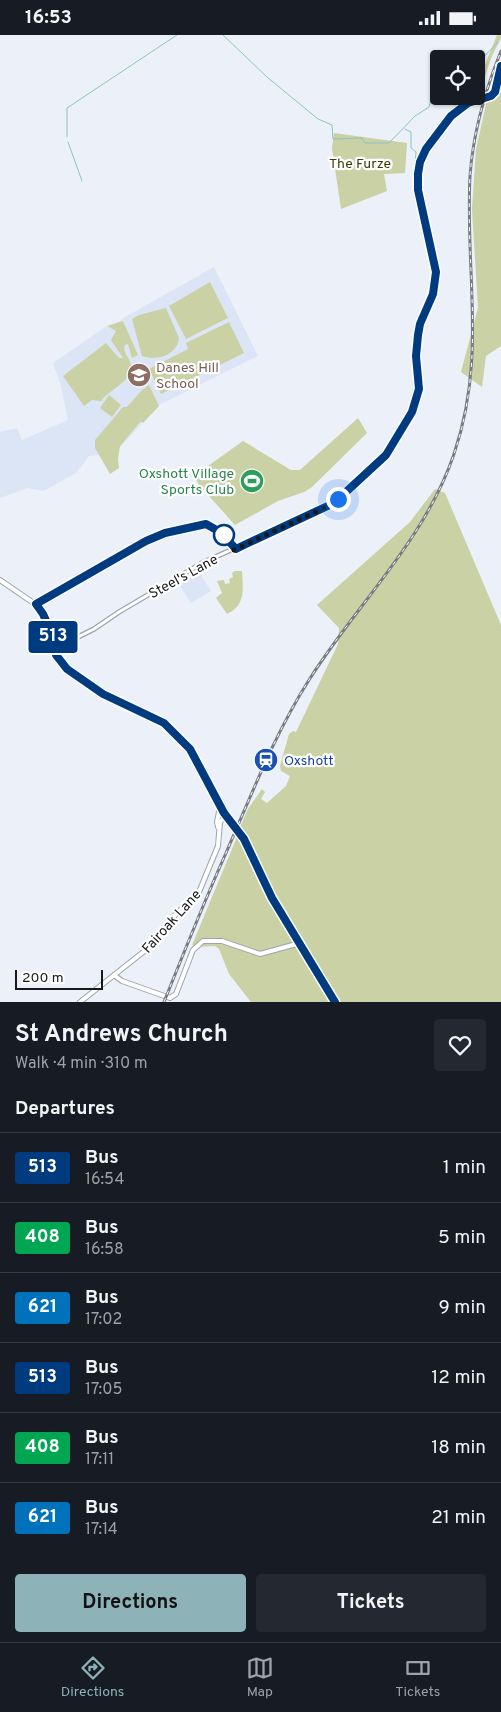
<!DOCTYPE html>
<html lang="en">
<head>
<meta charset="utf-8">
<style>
	:root { --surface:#171b24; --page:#242831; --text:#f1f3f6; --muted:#9ea1a6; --line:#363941; --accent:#8db2b7 }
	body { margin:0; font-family:Overpass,sans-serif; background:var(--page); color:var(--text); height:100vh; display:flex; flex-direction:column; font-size:19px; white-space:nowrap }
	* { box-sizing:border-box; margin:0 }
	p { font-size:16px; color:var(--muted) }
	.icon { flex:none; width:28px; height:28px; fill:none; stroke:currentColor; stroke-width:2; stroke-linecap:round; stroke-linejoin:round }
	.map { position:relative; height:967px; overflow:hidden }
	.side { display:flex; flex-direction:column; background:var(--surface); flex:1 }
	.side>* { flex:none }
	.badge { padding:0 10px; border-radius:4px; font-size:18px; line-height:32px }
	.controls { position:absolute; left:430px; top:15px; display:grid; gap:10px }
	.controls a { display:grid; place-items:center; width:55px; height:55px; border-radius:5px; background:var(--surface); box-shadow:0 1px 4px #0004; font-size:25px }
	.scale { position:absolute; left:15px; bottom:12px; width:88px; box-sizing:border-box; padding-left:5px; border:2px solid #17191c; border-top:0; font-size:14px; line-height:18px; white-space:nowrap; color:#17191c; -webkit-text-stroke:4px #fff; paint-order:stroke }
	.you { position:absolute; width:25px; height:25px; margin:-12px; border:4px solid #fff; border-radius:50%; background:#1a73e8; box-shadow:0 0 0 8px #1a73e833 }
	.map>.badge { position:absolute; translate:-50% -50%; box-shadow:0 0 0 2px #fff }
	h2 { padding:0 15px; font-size:19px; line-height:45px }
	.round { display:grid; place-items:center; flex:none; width:52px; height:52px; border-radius:5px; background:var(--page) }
	.head { display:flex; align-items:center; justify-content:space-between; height:85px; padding:0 15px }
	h1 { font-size:24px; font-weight:700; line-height:38px }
	.button { display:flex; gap:10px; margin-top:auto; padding:10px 15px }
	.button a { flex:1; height:58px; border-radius:5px; background:var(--accent); color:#111; font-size:20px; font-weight:700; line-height:58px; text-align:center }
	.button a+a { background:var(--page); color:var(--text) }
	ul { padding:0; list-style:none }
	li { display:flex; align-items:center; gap:15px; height:70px; padding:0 15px; border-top:1px solid var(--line) }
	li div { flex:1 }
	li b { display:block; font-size:19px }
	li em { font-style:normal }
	li .badge { min-width:55px; font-weight:700; text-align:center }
	.status { display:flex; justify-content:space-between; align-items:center; height:35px; padding:0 25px; background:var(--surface); direction:ltr }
	.status svg { height:14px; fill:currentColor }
	.dock { display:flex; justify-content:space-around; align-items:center; height:70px; border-top:1px solid var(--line); background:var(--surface); font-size:14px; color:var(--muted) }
	.dock a { display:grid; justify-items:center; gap:2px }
	.dock .on { color:var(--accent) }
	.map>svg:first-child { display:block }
</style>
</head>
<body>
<div class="status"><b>16:53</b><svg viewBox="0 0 49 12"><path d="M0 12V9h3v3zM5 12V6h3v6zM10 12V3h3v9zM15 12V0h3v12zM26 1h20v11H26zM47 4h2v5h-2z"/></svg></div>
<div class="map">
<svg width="501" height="967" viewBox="0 0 501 967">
	<rect width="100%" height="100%" fill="#ebf0f9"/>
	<!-- built -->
	<path fill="#dce5f5" d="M214,232l44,89 -99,49 -45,49 -25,2 -12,16 -33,19 -17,-3 -27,10v-66l17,-4 5,12 46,-20 -7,-34 -8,-23 51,-35 16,-7v-1z
		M199,537l12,19 -20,12 -13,-20z"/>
	<!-- green -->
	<path fill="#cad1a4" d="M497,0h4v3l-9,18 -14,41 -10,3 -23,17c10,-11 16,-21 31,-21v-9z
		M501,51v260l-15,10 -4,31 -21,-15 17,-64 -6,-99 4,-60 11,-49 11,-5z
		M334,98l73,10 -2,30 -21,1 3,17 -46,18 -9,-61z
		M210,247l18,36 -42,21 -17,-33z
		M166,273l13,30c-2,18 -23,23 -37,18l-10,-37 7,-4z
		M123,286l15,34 -6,3 -4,-14 -3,1c-4,8 9,16 6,25 -4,14 -22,20 -30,31l-9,-1 -8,6 -21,-30 43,-33 13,15h4l-12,-18 5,-9 -9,-5z
		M229,287l15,31 -83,41 -12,-25 39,-20 -2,-6z
		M149,350l10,21 -16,17 -2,-2 -21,25 -2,13 1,9 -9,6 -15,-26v-8l28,-33h4l14,-16z
		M109,360l12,10 -9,12 -12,-9z
		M358,383l9,15 -55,54 -8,5 -26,9 -43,24 -35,-39 -6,-10 49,-35 48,29h9z
		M435,454l10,4 56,132v377h-163l-63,-105 -35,-70 8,-18 14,-20 3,3 -4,7 6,4 19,-17 4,-10 -9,-5 -1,-5 9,-32 4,-3 3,1 42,-88 1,-16 -22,-23 93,-83z
		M235,536h7c1,18 4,34 -15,43l-11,-16 6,-5 -5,-12 7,-1 1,4 5,-1 -1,-4 4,-2 -1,-4z
		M237,802l32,62 63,103h-81l-22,-28 -10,-25 -4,-3 -18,1 -5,-2z"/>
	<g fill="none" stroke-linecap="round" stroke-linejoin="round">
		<!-- stream -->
		<path stroke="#8ac5c4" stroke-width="1" d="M223,0l44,42 51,42 14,6 1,14 29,-1 3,5h24l26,-27 14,-9 4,-13 6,-1
			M476,30l22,-23
			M405,94l6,3v16l5,4 -2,26
			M67,102v-29l110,-73
			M68,107l14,39"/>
		<!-- tertiary casing -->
		<g stroke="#9ea3ac" stroke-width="5.5">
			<path id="tertiary" d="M488,62l9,-8 4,-23
				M54,614l40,-20 25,-17 83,-49 126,-57 57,-51 31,-52 3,-18 -3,-29 2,-20 17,-53v-17l-16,-76 -1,-16 2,-12 6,-14 21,-27 16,-15 14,-6"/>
		</g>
		<!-- secondary casing -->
		<g stroke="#9ea3ac" stroke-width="6">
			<path id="secondary" d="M218,792l-1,-5 3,-15
				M114,940l8,6 48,17 6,-4 17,-44 10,-9h19l38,13 40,-11
				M80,967l67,-53 23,-29 29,-28 19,-46 2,-24 6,-6"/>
		</g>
		<!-- primary casing -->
		<g stroke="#9ea3ac" stroke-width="6">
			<path id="primary" d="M0,545l38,26 14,28 4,21 11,14 36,25 56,26 26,23 10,13 25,51 11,16
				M244,803l28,60 63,104"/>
		</g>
		<!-- tertiary -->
		<use href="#tertiary" stroke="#fff" stroke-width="3"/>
		<!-- secondary -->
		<use href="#secondary" stroke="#fff" stroke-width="4"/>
		<!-- primary -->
		<use href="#primary" stroke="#fff" stroke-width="4"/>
		<!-- rail casing -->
		<g stroke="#787c82" stroke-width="3">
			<path id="rail" d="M164,967c20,-50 40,-100 62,-149 26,-59 48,-118 83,-173 47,-75 116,-140 145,-226 33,-97 11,-180 16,-278 3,-43 15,-85 31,-125"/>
		</g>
		<!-- rail -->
		<use href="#rail" stroke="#fff" stroke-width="1" stroke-dasharray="4" stroke-linecap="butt"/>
		<!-- tertiary-bridge casing -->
		<g stroke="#9ea3ac" stroke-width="5.5" stroke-linecap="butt">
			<path id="tertiary-bridge" d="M477,65l11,-3"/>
		</g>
		<!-- primary-bridge casing -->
		<g stroke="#9ea3ac" stroke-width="6" stroke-linecap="butt">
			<path id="primary-bridge" d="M231,788l13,15"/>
		</g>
		<!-- tertiary-bridge -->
		<use href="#tertiary-bridge" stroke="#fff" stroke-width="3"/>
		<!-- primary-bridge -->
		<use href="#primary-bridge" stroke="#fff" stroke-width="4"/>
	</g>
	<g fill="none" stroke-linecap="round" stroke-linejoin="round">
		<!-- line casing -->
		<g stroke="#fff" stroke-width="11">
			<path id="line" d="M335,967l-63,-104 -28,-59 -20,-26 -34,-64 -26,-26 -61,-29 -36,-25 -11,-14 -4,-21 -9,-20 -7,-10 110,-63 19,-8 41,-9 14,8 16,17 8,-4 90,-42 52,-48 26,-43 7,-23 -3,-33 2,-21 2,-11 13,-30 3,-22 -18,-82v-16l2,-12 6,-13 25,-33 17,-13 23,-7 4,-4 6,-26"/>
		</g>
		<!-- line -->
		<use href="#line" stroke="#003b80" stroke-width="8"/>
		<!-- walk -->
		<path stroke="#17191c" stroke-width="5" stroke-dasharray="0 9" d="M224,500l10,15 88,-41 16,-10"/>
	</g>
	<!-- icons -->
	<defs>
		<g id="school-disc" transform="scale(1.25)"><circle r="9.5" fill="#8d6e63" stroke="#fff"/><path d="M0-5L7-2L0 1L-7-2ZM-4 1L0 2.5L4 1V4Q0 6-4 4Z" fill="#fff"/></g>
		<g id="stadium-disc" transform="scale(1.25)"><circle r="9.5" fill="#2e9e5b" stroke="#fff"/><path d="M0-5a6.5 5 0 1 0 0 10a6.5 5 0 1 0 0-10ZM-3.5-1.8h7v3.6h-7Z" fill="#fff"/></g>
		<g id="station-disc" transform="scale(1.25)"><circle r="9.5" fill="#1a4fb4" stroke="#fff"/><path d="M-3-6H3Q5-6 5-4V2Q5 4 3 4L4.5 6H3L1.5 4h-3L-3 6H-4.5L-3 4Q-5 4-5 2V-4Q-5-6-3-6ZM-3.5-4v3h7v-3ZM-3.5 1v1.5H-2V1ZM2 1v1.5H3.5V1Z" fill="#fff"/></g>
	</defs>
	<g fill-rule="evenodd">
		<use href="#school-disc" x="139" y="340"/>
		<use href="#stadium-disc" x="252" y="446"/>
		<use href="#station-disc" x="266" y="725"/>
	</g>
	<!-- markers -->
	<circle fill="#fff" stroke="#003b80" stroke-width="2.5" cx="224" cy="500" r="10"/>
	<g text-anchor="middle" stroke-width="4.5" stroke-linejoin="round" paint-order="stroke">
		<!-- park labels -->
		<g font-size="14" fill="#393e08" stroke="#fff">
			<text x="360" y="133">The Furze</text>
		</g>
		<!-- education labels -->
		<g font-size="14" fill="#785e54" stroke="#fff" text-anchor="start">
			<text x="156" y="337">Danes Hill<tspan x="156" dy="16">School</tspan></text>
		</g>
		<!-- leisure labels -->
		<g font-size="14" fill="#27864d" stroke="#fff" text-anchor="end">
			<text x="234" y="443">Oxshott Village<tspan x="234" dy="16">Sports Club</tspan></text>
		</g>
		<!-- street labels -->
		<g font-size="14" fill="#17191c" stroke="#fff">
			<text transform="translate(183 541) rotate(-29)" y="5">Steel's Lane</text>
			<text transform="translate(171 886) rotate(-48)" y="5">Fairoak Lane</text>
		</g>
		<!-- transit labels -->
		<g font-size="14" fill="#164399" stroke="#fff" text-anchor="start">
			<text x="284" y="730">Oxshott</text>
		</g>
	</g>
</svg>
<div class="controls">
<a><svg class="icon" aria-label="locate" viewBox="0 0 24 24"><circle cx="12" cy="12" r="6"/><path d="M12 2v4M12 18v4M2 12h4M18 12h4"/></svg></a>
</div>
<div class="scale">200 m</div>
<div class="you" style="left:338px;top:464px"></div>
<b class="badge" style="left:53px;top:602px;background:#003b80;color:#fff">513</b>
</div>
<section class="side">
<div class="head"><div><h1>St Andrews Church</h1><p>Walk · 4 min · 310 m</p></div><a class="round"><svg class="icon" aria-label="heart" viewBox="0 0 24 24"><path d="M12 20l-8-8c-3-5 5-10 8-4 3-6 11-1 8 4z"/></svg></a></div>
<h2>Departures</h2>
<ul>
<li><span class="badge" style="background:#003b80;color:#fff">513</span><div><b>Bus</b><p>16:54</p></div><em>1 min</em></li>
<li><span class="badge" style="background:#00a651;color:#fff">408</span><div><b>Bus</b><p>16:58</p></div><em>5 min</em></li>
<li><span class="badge" style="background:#0072bc;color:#fff">621</span><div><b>Bus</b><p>17:02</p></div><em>9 min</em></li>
<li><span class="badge" style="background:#003b80;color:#fff">513</span><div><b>Bus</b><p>17:05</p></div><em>12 min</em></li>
<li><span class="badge" style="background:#00a651;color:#fff">408</span><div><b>Bus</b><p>17:11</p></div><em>18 min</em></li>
<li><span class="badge" style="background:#0072bc;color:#fff">621</span><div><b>Bus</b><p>17:14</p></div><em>21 min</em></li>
</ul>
<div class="button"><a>Directions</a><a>Tickets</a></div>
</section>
<nav class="dock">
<a class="on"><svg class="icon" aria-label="directions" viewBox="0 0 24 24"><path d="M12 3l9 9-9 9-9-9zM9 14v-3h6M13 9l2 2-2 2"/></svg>Directions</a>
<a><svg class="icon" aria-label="map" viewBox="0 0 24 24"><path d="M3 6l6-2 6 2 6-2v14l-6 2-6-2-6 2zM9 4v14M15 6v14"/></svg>Map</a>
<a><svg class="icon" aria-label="tickets" viewBox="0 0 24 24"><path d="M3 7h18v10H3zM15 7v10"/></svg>Tickets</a>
</nav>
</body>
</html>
